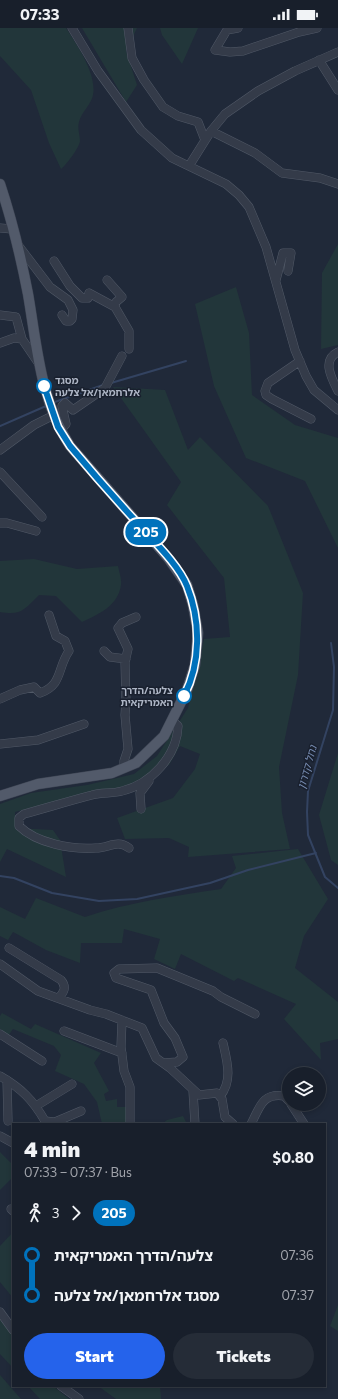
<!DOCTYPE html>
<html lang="en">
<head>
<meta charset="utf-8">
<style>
	:root { --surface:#181f2b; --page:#252c37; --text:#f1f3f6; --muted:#9fa2a9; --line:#363d47; --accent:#2563eb }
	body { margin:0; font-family:Commissioner,"Noto Sans Hebrew",sans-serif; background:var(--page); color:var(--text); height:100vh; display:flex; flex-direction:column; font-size:15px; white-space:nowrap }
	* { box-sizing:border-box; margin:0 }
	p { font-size:13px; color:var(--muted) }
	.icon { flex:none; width:22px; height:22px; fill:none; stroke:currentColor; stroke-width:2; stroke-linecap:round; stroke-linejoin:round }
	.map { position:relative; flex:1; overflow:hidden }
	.drawer { position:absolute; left:12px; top:1095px; width:314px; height:264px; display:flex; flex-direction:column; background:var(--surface); border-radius:0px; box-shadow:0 2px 6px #0003,0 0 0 1px var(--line) }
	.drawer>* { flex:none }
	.badge { padding:0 8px; border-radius:13px; font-size:14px; line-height:26px }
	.controls { position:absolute; left:282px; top:1039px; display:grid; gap:8px }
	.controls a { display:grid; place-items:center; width:44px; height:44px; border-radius:50%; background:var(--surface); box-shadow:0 2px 6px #0003,0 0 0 1px var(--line); font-size:20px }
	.map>.badge { position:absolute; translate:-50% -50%; box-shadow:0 0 0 2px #fff }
	.legs { display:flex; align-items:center; gap:6px; height:44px; padding:0 12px; font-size:13px }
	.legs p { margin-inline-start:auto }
	.overview { display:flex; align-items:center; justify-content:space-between; height:68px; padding:0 12px }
	h1 { font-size:22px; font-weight:800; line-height:30px }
	.button { display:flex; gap:8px; margin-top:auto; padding:8px 12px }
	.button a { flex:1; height:46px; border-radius:24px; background:var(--accent); color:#fff; font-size:16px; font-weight:800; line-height:46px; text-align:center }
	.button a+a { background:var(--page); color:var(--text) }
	ul { padding:0 12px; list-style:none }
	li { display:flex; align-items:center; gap:14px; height:40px; font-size:15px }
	li i { display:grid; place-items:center; width:6px; height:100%; margin:0 5px; background:currentColor }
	li i::after { content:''; width:10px; height:10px; margin:-5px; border:3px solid; border-radius:50%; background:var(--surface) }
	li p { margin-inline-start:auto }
	li:first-child i { background:linear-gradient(#0000 50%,currentColor 0) }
	li:last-child i { background:linear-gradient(currentColor 50%,#0000 0) }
	.status { display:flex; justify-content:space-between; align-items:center; height:28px; padding:0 20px; background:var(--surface); direction:ltr }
	.status svg { height:11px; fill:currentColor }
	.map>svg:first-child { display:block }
</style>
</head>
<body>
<div class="status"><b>07:33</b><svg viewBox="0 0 49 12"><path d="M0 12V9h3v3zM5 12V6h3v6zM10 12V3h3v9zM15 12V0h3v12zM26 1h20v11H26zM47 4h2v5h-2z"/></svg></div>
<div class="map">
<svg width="338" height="1371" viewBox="0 0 338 1371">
	<rect width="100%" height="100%" fill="#202939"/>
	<!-- green -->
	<path fill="#22363a" d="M0,0h66c11,17 31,46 27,67 -1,8 -12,18 -14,27 -2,6 1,13 1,19 -1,7 -13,23 -19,28l-12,-26 -18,-53 -31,-34z
		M82,0h55l-11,23 11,34 -11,17z
		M160,0h38l-16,36 -20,-29z
		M338,216v101l-17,4 1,-76z
		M236,259l13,46 3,62 43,30 43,13v110l-33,-67 -59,-23 -32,-72 -19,-82z
		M113,359l52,3 23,60 12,-13 68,69 35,87 -5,82 -19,92 3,46 8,36 -102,8 1,-10 -20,-9 -44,1 -8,-21 56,-20 22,-29 5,-15 -20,-8 -11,19 -42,21 -51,10 -61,16v16l38,2 7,10 6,37 -59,-28 -7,13v-58l31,-11 56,-8 47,-11 23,-18 31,-48 16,-69 26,-2 -6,-59 -57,-73 14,-23z
		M34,531l43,10 41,-3c1,6 4,13 3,19 -3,21 -22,29 -39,37l-26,-26 -17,-1c-14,14 -18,21 -39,17v-51z
		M338,725v112l-7,-5 -12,-45z
		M298,821l30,50 -24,37 -9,32 43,34v37l-18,4 1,17 -37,-41 12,-15 -58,-26 -4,3 -53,-27 -6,15 -21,-10 6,-20 -36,-10 -2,14h-41l-1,20 -34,-13 -31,-17 -2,-1 -5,8 -8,-4v-29l25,12 11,-21 49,19c44,-15 90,-21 136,-28l15,-21 -4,-12z
		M2,985l29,16 4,-5 66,29 -7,10 15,28 -5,3 2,7 11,-2v8h9v16l-24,1 -5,-22 -13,-18 -29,-13 6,-16 -7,-9 -41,-17 -5,7 -8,-7v-13z
		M183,1088l4,8h-25l5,-4z
		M0,1124l13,13v12l-13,13z
		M13,1204v66l-13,-16v-36z
		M338,1277v26l-8,-5z
		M0,1291l13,17v32l-13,-14z
		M0,1347l21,24h-21z
		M28,1358h25l16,13h-29z
		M98,1358h62l1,13h-45z"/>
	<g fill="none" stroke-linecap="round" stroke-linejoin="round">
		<!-- stream -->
		<path stroke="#334361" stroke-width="2" d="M111,355l75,-22
			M52,375l51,-18
			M0,398l46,-20
			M331,615l3,24 -1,43 -25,81 -1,21 1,23 17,42 13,11
			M0,848l14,2 38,15 47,8 38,-2 73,-16 38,-13 68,-17"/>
		<!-- minor casing -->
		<g stroke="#515967" stroke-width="9">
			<path id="minor" d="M72,0l26,43 43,59 31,28 54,26 13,11 10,12 17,40 29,103 11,26 8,14 24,20
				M128,0l4,30 12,22 19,27 15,9 20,6 7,18
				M238,0l-11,2 -12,20 15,2 13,-1 56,-19 18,-4
				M319,32l19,30
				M211,103l44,22 27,20 38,5 18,6
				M189,138l22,-35 14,-17 33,-23 37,-20 43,-19
				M0,200l12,1
				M18,217l32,42 18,13 5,10 -1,9 -2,2h-4l-4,-6
				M54,233l16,25 12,12h6l1,-5 26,14
				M107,252l15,17 -6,5 -1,5 14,24v18
				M276,252l7,-27h8l-3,18
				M0,287l16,2 6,22
				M0,315l14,-5 8,1 17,25
				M338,324c-17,8 -6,27 0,39
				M300,333l-32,22 -3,8 1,4 6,4 39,20
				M60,403l6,-7 -4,-18 3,-3 8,7 32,-22 17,-32
				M0,422l34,-25 20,-10
				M0,444l42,45
				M0,495h7l29,8
				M104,623l6,6 16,2
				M0,671l20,-9 14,-3 6,6c23,-8 17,-25 29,-42l-4,-10 -9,-5 -7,-21
				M0,716l38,-4 46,-16
				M124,740v-7l4,-12 -3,-34 1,-14 -1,-39 3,-13 -10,-21 4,-5 14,-6
				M141,781l-1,-16 9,-12
				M129,820c-12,-9 -20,0 -33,0 -24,2 -60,-5 -77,-22v-8l5,-4c22,-6 45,-13 68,-19 10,-3 20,-1 30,-4 29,-7 55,-35 56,-65l-6,-6
				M9,920l52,32c6,7 3,13 -3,18
				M0,936l38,27 52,19 16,4 36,14 14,30 14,10 29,27 18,-2 5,6 3,18 8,7
				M122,992l-1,27 3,24 6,16v37
				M64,1003l58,22
				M0,1006l42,27
				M163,1035l14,-1 6,-5 -8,-19 -11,-15 -13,-33 -35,-12 -2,-5 5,-4 38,-1 56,23 8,6 34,17
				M0,1048c21,12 33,24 45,45l10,1 26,-11
				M7,1052l1,41
				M193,1063l2,33
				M220,1068c13,-15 7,-35 3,-53
				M291,1076l13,20
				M36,1078l36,-22
				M251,1096c9,-17 11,-31 33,-28l5,5
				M0,1108l13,7
				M11,1181l2,2
				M0,1284l13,18
				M61,1358l18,13"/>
		</g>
		<!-- major casing -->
		<g stroke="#3d4453" stroke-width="11">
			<path id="major" d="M0,156c12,36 21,74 28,110 9,52 12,106 42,152l99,113 18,26 6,20 5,28 -3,32 -8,25 -23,46 -28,27 -24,10 -74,11 -38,12"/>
		</g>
		<!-- minor -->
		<use href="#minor" stroke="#343b49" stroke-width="8"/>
		<!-- major -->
		<use href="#major" stroke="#525a6a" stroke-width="10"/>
	</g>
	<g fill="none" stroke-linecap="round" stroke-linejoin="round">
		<!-- line-1 casing -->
		<g stroke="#fff" stroke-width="9">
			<path id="line-1" d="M44,358l14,41 12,19c20,24 41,48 62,71 17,20 46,46 55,69 14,35 14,77 -3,110"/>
		</g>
		<!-- line-1 -->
		<use href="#line-1" stroke="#0072bc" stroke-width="6"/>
	</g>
	<!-- markers -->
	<g fill="#fff" stroke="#0072bc" stroke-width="2">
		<circle cx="44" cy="358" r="7"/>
		<circle cx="184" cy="668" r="7"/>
	</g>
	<g text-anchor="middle" stroke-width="3" stroke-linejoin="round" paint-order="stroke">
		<!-- stop labels -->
		<g font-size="10" font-weight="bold" fill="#aeb6c6" stroke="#19202e" text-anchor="start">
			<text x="55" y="356">מסגד<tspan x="55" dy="12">אלרחמאן/אל צלעה</tspan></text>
			<text x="173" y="666" text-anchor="end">צלעה/הדרך<tspan x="173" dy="12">האמריקאית</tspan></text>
		</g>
		<!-- water labels -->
		<g font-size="11" font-style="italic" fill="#758aaf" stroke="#19202e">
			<text transform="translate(307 739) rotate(-74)" y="4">נחל קדרון</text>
		</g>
	</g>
</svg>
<div class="controls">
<a><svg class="icon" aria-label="layers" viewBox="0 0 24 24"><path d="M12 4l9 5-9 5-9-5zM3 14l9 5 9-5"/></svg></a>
</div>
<b class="badge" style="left:146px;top:504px;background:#0072bc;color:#fff">205</b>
<section class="drawer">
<div class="overview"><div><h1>4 min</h1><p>07:33 – 07:37 · Bus</p></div><b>$0.80</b></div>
<div class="legs"><svg class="icon" aria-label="walk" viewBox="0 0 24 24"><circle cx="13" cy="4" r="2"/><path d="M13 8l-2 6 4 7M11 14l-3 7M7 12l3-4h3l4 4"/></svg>3<svg class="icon" aria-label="forward" viewBox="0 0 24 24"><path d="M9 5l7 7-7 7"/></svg><b class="badge" style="background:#0072bc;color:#fff">205</b></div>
<ul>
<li><i style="color:#0072bc"></i><b>צלעה/הדרך האמריקאית</b><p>07:36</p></li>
<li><i style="color:#0072bc"></i><b>מסגד אלרחמאן/אל צלעה</b><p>07:37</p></li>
</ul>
<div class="button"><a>Start</a><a>Tickets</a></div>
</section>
</div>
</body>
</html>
